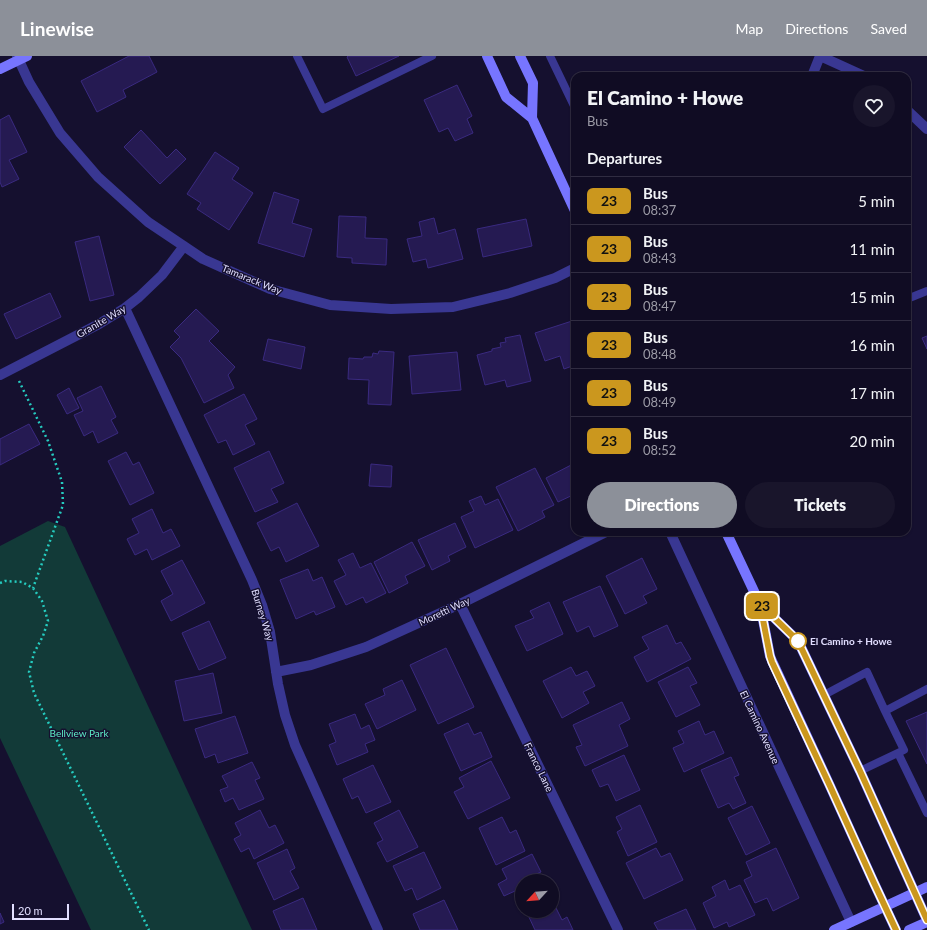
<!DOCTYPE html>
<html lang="en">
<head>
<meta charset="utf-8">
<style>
	:root { --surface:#100c23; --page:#19152b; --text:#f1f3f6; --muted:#9c9ba6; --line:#302c41; --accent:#8c9099 }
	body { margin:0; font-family:Lato,sans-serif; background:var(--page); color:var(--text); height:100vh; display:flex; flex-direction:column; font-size:15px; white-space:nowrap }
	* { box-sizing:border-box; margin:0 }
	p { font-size:13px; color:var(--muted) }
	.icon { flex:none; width:22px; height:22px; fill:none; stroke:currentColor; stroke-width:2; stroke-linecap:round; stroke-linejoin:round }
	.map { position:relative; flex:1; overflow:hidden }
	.sheet { position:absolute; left:571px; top:16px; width:340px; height:464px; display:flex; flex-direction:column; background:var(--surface); border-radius:12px; box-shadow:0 1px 3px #0004,0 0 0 1px var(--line) }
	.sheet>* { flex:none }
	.badge { padding:0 8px; border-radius:6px; font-size:14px; line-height:26px }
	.needle { width:26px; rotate:244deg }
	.fabs { position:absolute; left:515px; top:818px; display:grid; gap:8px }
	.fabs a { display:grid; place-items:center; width:44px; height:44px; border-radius:50%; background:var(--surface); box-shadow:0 1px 3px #0004,0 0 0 1px var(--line); font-size:20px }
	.scale { position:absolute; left:12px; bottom:10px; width:57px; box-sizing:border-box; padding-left:4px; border:2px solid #e1deff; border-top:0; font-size:11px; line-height:14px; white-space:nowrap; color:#e1deff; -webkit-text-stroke:3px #15102f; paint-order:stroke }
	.map>.badge { position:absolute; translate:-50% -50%; box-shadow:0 0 0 2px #fff }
	h2 { padding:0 16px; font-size:15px; line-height:36px }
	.round { display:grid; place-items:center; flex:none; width:42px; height:42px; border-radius:21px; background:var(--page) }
	.headline { display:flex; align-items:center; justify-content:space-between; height:68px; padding:0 16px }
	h1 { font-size:19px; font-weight:800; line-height:30px }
	.primary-button { display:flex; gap:8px; margin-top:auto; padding:8px 16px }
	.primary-button a { flex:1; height:46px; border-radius:24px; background:var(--accent); color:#fff; font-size:16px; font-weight:800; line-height:46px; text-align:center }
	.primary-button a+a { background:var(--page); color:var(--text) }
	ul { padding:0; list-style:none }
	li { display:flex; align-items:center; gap:12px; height:48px; padding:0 16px; border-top:1px solid var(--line) }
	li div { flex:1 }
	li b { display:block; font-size:15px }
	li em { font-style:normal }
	li .badge { min-width:44px; font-weight:700; text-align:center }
	header { display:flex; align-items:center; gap:24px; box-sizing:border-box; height:56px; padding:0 20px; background:var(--accent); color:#fff }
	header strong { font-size:19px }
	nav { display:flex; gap:22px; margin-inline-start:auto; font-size:14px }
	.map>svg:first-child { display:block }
</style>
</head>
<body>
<header>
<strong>Linewise</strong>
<nav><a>Map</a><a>Directions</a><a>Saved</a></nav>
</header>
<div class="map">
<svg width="927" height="874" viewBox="0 0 927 874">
	<rect width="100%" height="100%" fill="#15102f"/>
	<!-- green -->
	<path fill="#123a38" d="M48,465l17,6 187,403h-161l-91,-192v-192z"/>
	<!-- building -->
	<path fill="#251a52" stroke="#3a2a80" d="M129,0h20l8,16 -34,18 3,7 -29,15 -16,-31z
		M348,0h51l-43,20 -9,-19z
		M457,29l15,31 -5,3 6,14 -18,8 -7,-13 -9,4 -15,-32z
		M9,59l18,37 -18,8 10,19 -17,8 -2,-5v-62z
		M141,74l26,28 9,-9 10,10 -26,25 -36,-37z
		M215,96l24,16 -7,11 21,14 -24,37 -32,-21 4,-6 -14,-9z
		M274,136l25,8 -7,23 20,6 -8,28 -46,-14z
		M339,160l27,1 -1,21 22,1 -1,26 -34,-2v-5l-15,-1z
		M434,162l4,16 17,-5 8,30 -35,9 -2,-9 -13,3 -6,-23 15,-3 -3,-14z
		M526,163l6,27 -49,11 -6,-28z
		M99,180l15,59 -24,6 -15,-59z
		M50,237l11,24 -45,22 -12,-25z
		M196,253l23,22 -10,10 26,26 -7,8 6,13 -30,15 -23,-45 -11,-11 10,-10 -6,-6z
		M572,265l3,7v37l-11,4 -4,-13 -15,5 -10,-28z
		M520,279l11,46 -24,6 -2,-7 -20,5 -8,-30 15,-4v-2l9,-2 -1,-4 6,-1 -1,-4z
		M927,280v13l-5,-11z
		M268,283l37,8 -4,22 -38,-9z
		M379,295l15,1 -3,53 -23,-1 1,-24 -21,-1 1,-21 14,1 1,-2h8l1,-4 5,1z
		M457,296l4,38 -49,4 -3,-38z
		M101,330l15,31 -5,3 7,13 -20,10 -5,-12 -9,5 -10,-21 9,-4 -6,-13z
		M69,332l10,20 -12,6 -10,-19z
		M244,338l13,25 -12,6 10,19 -22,11 -7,-15 -8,3 -14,-28z
		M29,368l11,20 -40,21v-26z
		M269,395l15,32 -13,6 7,13 -23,10 -21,-44z
		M126,396l7,13 6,-3 15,31 -24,12 -22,-44z
		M575,407v31l-17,8 -12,-24z
		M371,408l21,2 -1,21 -22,-1z
		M535,412l19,37 -12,6 3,6 -27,14 -22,-44z
		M481,440l4,9 13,-6 15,31 -38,18 -14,-31 13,-6 -5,-10z
		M297,447l22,43 -33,16 -7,-15 -8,4 -14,-28z
		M152,453l11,24 8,-4 9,17 -28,14 -5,-11 -12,6 -8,-16 12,-6 -7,-14z
		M455,467l11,24 -18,9 2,5 -18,9 -14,-30z
		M412,486l13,24 -20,10 3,7 -19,10 -15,-31z
		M353,497l7,15 11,-5 15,30 -20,10 -3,-6 -17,8 -12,-24 12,-6 -8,-15z
		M642,502l15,31 -14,7 4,7 -22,11 -19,-38z
		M182,504l23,43 -34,18 -10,-20 12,-7 -12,-23z
		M308,513l5,12 9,-4 13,30 -19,8 -2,-4 -18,8 -16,-39z
		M600,530l18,40 -24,11 -5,-11 -12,6 -14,-30z
		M549,546l14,32 -36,17 -12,-25 19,-8 -4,-7z
		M209,565l17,37 -27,12 -17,-37z
		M667,569l9,19 5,-2 10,17 -44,23 -13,-25 15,-8 -7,-12z
		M446,592l28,59 -36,17 -28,-59z
		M571,611l5,9 11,-5 8,15 -12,6 6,11 -27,15 -19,-37z
		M688,611l9,16 -7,3 10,19 -24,12 -18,-35z
		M213,617l9,40 -38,8 -9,-40z
		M402,624l14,30 -39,19 -12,-25 20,-9 -2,-6z
		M622,646l8,17 -11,6 9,21 -43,20 -9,-19 6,-2 -9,-20z
		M927,656v52l-21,-43z
		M355,658l6,15 8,-4 6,15 -10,4 3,8 -31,13 -8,-20 7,-3 -7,-18z
		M235,660l13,37 -30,10 -3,-9 -10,4 -10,-29z
		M699,665l6,14 9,-4 10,22 -40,19 -11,-24 11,-5 -6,-12z
		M468,667l6,12 7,-3 11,25 -31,14 -17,-37z
		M624,699l16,35 -24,11 -8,-17 -8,3 -8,-17z
		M731,701l8,18 -5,2 12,26 -13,6 -4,-6 -11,5 -17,-38z
		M491,705l19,37 -42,21 -14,-27 10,-5 -5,-9z
		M252,706l8,16 -5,2 9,19 -25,11 -6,-12 -8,4 -5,-12 8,-3 -6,-11z
		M373,709l18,37 -25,11 -8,-17 -6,3 -9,-20z
		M640,749l17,37 -29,14 -11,-24 5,-3 -6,-12z
		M752,750l18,37 -24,12 -18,-37z
		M260,754l9,18 6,-3 9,18 -30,16 -5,-11 -8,4 -7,-13 7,-4 -6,-12z
		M399,754l19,37 -31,15 -10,-19 6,-3 -9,-17z
		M502,761l8,16 6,-3 9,21 -29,14 -17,-37z
		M656,792l5,9 9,-4 13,27 -39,19 -18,-36z
		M776,792l23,50 -26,13 -6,-13 -12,5 -11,-23 8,-4 -6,-14z
		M287,793l8,19 -5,3 9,17 -25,12 -17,-37z
		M424,796l17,36 -24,12 -5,-12 -7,3 -12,-25z
		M532,798l9,18 -7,3 3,6h-15v22h-1l-6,-12 -11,5 -6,-12 9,-5 -5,-10z
		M725,824l4,10 11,-5 15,30 -26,12 -2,-5 -13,6 -11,-25 13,-7 -4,-9z
		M303,842l14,32h-36l-8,-19z
		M444,844l14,30h-38l-7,-16z
		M552,846h1l9,18 5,-3 6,13h-38l-7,-15 8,-4h16z
		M686,853l10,21h-38l-4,-7z
		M0,857l4,9 -4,2z"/>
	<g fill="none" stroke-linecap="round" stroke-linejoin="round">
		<!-- path -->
		<path stroke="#25ccc0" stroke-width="2.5" stroke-dasharray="2 3" stroke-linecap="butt" d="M19,325l29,60 14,41 1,23 -30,83
			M0,527l5,-2 17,1 11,6 9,13 6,20 -5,15 -9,17 -5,19 5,21 115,237"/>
		<!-- lane -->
		<path stroke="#393792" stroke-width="8" d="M297,0l26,53 109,-53
			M550,0l25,52
			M907,243l20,-8
			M824,639l43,-23 18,39
			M898,697l29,60
			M860,715l44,-21 -19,-39 42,-22"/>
		<!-- street -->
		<path stroke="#393792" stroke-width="10" d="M17,0l12,26 31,51 38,44 50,45 55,37 67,30 60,16 61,4 62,-2 57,-14 45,-15 20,-10
			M820,0l44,20
			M812,20l8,-20
			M907,54l20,19
			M125,252l127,272 10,25 8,27 8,52 7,31 10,30 83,185
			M0,319l99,-51 26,-16 14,-11 23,-22 22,-29
			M670,476l181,390
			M460,548l158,326
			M276,616l35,-7 55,-18 94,-43 146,-72"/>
		<!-- secondary -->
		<path stroke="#7775ff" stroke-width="10" d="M487,0l19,41 26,21 43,93
			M520,0l13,27 -1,35
			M0,13l27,-13
			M726,476l34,72 10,52 2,5 58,125 44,97 22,47
			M760,548l38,37 62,130 67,149
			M834,874l93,-43
			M909,874l18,-8"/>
	</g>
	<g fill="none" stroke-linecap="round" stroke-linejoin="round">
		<!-- line casing -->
		<g stroke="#fff" stroke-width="9">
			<path id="line" d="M896,874l-22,-47 -44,-97 -58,-124 -2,-6 -10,-52 38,37 62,130 67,149"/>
		</g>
		<!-- line -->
		<use href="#line" stroke="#cb971e" stroke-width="6"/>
	</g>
	<!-- markers -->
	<circle fill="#fff" stroke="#cb971e" stroke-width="2" cx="798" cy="585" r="8"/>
	<g text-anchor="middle" stroke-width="3" stroke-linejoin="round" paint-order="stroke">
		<!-- street labels -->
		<g font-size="10" fill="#e1deff" stroke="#15102f">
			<text transform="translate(252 223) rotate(22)" y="4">Tamarack Way</text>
			<text transform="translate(101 265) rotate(-30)" y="4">Granite Way</text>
			<text transform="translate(444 555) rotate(-25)" y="4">Moretti Way</text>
			<text transform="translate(263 559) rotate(73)" y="4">Burney Way</text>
			<text transform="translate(760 671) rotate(65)" y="4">El Camino Avenue</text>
			<text transform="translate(539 711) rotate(64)" y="4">Franco Lane</text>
		</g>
		<!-- stop labels -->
		<g font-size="10" font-weight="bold" fill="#e1deff" stroke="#15102f" text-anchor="start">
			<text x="810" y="589">El Camino + Howe</text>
		</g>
		<!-- park labels -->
		<g font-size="10" fill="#5decc7" stroke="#15102f">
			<text x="79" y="681">Bellview Park</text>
		</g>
	</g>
</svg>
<div class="fabs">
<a><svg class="needle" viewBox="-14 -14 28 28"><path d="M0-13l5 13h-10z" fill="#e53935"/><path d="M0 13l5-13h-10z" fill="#9c9ba6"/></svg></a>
</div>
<div class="scale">20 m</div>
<b class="badge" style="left:762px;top:550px;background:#cb971e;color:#111">23</b>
<section class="sheet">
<div class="headline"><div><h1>El Camino + Howe</h1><p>Bus</p></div><a class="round"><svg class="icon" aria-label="heart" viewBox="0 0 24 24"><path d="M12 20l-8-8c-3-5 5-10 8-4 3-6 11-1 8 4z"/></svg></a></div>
<h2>Departures</h2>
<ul>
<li><span class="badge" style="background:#cb971e;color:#111">23</span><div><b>Bus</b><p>08:37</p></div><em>5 min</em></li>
<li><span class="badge" style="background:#cb971e;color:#111">23</span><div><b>Bus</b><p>08:43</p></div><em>11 min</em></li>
<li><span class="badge" style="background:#cb971e;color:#111">23</span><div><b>Bus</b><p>08:47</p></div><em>15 min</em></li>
<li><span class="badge" style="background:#cb971e;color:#111">23</span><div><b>Bus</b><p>08:48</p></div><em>16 min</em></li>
<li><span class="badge" style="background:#cb971e;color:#111">23</span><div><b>Bus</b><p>08:49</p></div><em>17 min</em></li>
<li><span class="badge" style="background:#cb971e;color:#111">23</span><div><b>Bus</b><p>08:52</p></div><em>20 min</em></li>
</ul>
<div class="primary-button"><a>Directions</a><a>Tickets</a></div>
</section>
</div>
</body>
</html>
